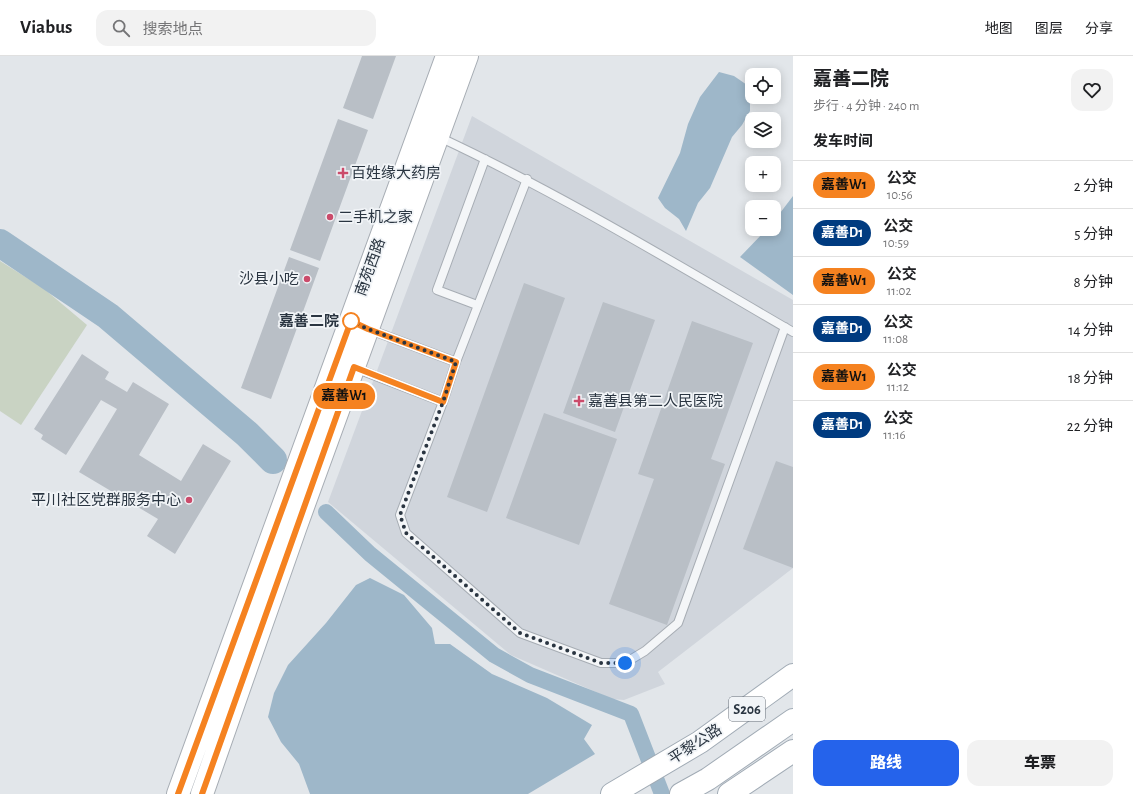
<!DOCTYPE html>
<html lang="zh">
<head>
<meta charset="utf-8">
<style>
	:root { --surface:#fff; --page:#f2f2f2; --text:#202124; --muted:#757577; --line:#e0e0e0; --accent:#2563eb }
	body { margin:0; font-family:"Alegreya Sans","Noto Sans SC",sans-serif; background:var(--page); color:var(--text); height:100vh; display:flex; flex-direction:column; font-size:15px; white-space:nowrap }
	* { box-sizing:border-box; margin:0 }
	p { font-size:13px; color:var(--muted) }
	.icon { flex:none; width:22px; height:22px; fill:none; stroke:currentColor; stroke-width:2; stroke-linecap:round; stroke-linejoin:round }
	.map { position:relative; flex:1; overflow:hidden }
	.panel { display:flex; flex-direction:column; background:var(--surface); width:340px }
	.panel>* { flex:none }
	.badge { padding:0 8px; border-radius:13px; font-size:14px; line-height:26px }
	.controls { position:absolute; left:745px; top:12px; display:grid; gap:8px }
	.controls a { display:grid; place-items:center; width:36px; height:36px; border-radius:8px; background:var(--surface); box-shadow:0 2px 10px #0003; font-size:20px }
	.you { position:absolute; width:20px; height:20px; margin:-10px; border:3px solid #fff; border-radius:50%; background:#1a73e8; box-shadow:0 0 0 6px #1a73e833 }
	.map>.badge { position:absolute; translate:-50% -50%; box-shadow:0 0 0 2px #fff }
	h2 { padding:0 20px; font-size:15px; line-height:36px }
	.round { display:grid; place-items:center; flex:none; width:42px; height:42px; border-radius:12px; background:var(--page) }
	.headline { display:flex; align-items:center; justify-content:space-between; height:68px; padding:0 20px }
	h1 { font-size:19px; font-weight:800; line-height:30px }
	.button { display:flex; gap:8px; margin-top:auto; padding:8px 20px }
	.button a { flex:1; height:46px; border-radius:12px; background:var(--accent); color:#fff; font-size:16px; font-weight:800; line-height:46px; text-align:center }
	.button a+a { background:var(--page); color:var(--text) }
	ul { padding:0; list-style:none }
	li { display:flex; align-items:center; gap:12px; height:48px; padding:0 20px; border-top:1px solid var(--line) }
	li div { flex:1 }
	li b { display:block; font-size:15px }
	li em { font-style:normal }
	li .badge { min-width:44px; font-weight:700; text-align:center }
	header { display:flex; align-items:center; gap:24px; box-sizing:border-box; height:56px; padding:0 20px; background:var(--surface); border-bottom:1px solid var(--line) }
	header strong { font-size:19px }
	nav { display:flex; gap:22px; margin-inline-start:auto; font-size:14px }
	.search { width:280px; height:36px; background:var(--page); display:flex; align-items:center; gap:10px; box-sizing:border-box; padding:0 14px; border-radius:12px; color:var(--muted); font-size:15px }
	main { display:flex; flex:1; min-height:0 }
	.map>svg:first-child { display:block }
</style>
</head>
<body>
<header>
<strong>Viabus</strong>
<div class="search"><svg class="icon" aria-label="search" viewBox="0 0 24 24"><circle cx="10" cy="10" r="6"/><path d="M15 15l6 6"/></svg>搜索地点</div>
<nav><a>地图</a><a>图层</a><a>分享</a></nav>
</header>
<main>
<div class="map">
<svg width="793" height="738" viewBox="0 0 793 738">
	<rect width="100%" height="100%" fill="#e2e6ea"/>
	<!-- built -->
	<path fill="#d0d5dc" d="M472,60l321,184v268l-135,104 7,12 -41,16 -12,-1 -101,-44 -183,-153z"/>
	<!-- green -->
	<path fill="#c9d3c3" d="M0,205l43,27 44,37 -66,100 -21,-14z"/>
	<!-- water -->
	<path fill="#9eb7c9" d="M719,16l15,4 16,11v24l-8,14 -10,12 -22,51 -12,15 -12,28 -7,-12 -14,-11 -7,-10 22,-45 8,-29 12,-27z
		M793,140v99l-53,-38 27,-28h7v-8z
		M370,522l34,17 28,33 3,16h15l42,30 55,24 45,27 -8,14 11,15 -67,40h-218l-11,-30 -18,-22 -13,-25 6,-24 14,-28 38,-42 30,-38z"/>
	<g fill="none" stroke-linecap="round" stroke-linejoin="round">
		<!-- canal -->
		<path stroke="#9eb7c9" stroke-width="16" d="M326,456l44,42 124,101 36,20 101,39 31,80"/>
		<!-- river -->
		<path stroke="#9eb7c9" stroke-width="28" d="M0,187l108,73 139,118 26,26"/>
	</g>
	<!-- building -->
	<path fill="#b9bfc6" d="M362,0h34l-23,63 -30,-11z
		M338,63l30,11 -48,131 -30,-11z
		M289,201l30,11 -48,131 -30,-11z
		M524,227l41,15 -78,214 -40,-15z
		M603,246l52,18 -40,112 -52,-19z
		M692,265l61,22 -42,116 14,5 -58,161 -58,-21 45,-125 -16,-5z
		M82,298l27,18 -4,7 22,13 6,-10 36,22 -30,51 42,26 22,-37 28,17 -56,93 -28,-18 11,-17 -79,-47 38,-63 -16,-9 -35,55 -25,-16 2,-4 -9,-6z
		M544,357l73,26 -38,106 -73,-27z
		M776,405l17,6v101l-50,-19z"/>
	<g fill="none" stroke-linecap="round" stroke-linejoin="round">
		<!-- lane casing -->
		<g stroke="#a7adb4" stroke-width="10">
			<path id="lane" d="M439,81c122,57 237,127 354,195
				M527,123l-71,183 -13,40 -43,113 6,18 114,100 81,30h24l20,-12 33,-28 107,-296
				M477,249l-40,-15 48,-131
				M368,273l88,33
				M355,312l88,34"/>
		</g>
		<!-- secondary casing -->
		<g stroke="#a7adb4" stroke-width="24">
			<path id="secondary" d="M178,738l269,-738
				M202,738l94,-268 171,-470"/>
		</g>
		<!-- primary casing -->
		<g stroke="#a1abb5" stroke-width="24">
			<path id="primary" d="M612,738l88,-52 93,-67
				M681,738l27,-15 85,-59
				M729,738l64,-43"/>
		</g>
		<!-- lane -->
		<use href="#lane" stroke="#f4f6f8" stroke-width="8"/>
		<!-- secondary -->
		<use href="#secondary" stroke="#fff" stroke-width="22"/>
		<!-- primary -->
		<use href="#primary" stroke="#fff" stroke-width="22"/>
	</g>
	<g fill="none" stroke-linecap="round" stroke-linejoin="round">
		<!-- line casing -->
		<g stroke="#fff" stroke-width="9">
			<path id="line" d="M178,738l173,-473 17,8 88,33 -13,40 -89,-35 -152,427"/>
		</g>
		<!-- line -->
		<use href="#line" stroke="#f58220" stroke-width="6"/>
		<!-- walk -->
		<path stroke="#2a3541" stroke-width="4" stroke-dasharray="0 7.2" d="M351,265l17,8 88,33 -13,40 -43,113 6,18 114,100 81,30h24"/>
	</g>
	<!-- markers -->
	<g fill="#cb4b6b" stroke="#f1f4f7" stroke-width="1.5">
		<path d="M341 111h4v4h4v4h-4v4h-4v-4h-4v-4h4z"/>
		<circle cx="330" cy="161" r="4"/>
		<circle cx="307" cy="223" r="4"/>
		<path d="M577 339h4v4h4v4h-4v4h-4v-4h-4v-4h4z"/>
		<circle cx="189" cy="444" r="4"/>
	</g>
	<circle fill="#fff" stroke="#f58220" stroke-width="2" cx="351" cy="265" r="8"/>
	<g text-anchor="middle" stroke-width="3.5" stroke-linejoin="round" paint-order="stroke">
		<!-- shield labels -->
		<rect fill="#f1f4f7" stroke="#666e78" stroke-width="1" x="729" y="641" width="36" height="24" rx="3"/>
		<g font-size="14" font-weight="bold" fill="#2a3541">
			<text x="747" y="658">S206</text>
		</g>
		<!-- poi labels -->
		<g font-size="15" fill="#2a3541" stroke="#f1f4f7" text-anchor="start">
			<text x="351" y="122">百姓缘大药房</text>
			<text x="338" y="166">二手机之家</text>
			<text x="299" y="228" text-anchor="end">沙县小吃</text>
			<text x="588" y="350">嘉善县第二人民医院</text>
			<text x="181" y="449" text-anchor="end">平川社区党群服务中心</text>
		</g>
		<!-- street labels -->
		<g font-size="15" fill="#2a3541" stroke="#f1f4f7">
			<text transform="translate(370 211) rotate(-70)" y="5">南苑西路</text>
			<text transform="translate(695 688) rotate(-33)" y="5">平黎公路</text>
		</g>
		<!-- stop labels -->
		<g font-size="15" font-weight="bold" fill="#2a3541" stroke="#f1f4f7" text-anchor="end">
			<text x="339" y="270">嘉善二院</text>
		</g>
	</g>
</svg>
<div class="controls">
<a><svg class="icon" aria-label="locate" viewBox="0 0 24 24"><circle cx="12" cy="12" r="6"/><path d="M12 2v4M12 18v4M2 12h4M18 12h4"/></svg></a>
<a><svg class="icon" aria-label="layers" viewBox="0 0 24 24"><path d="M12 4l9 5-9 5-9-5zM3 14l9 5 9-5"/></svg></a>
<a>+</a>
<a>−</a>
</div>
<div class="you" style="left:625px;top:607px"></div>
<b class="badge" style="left:344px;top:340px;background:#f58220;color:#111">嘉善W1</b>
</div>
<section class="panel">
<div class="headline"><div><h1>嘉善二院</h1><p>步行 · 4 分钟 · 240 m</p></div><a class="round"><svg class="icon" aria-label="heart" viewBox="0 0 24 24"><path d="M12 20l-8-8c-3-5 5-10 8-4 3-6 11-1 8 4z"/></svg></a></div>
<h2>发车时间</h2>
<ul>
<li><span class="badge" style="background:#f58220;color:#111">嘉善W1</span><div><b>公交</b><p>10:56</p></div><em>2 分钟</em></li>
<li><span class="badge" style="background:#003b80;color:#fff">嘉善D1</span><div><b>公交</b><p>10:59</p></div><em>5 分钟</em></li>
<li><span class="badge" style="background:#f58220;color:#111">嘉善W1</span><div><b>公交</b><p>11:02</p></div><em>8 分钟</em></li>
<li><span class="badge" style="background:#003b80;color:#fff">嘉善D1</span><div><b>公交</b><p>11:08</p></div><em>14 分钟</em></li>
<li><span class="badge" style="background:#f58220;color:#111">嘉善W1</span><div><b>公交</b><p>11:12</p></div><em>18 分钟</em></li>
<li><span class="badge" style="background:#003b80;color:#fff">嘉善D1</span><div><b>公交</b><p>11:16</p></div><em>22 分钟</em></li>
</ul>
<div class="button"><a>路线</a><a>车票</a></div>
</section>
</main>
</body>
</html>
